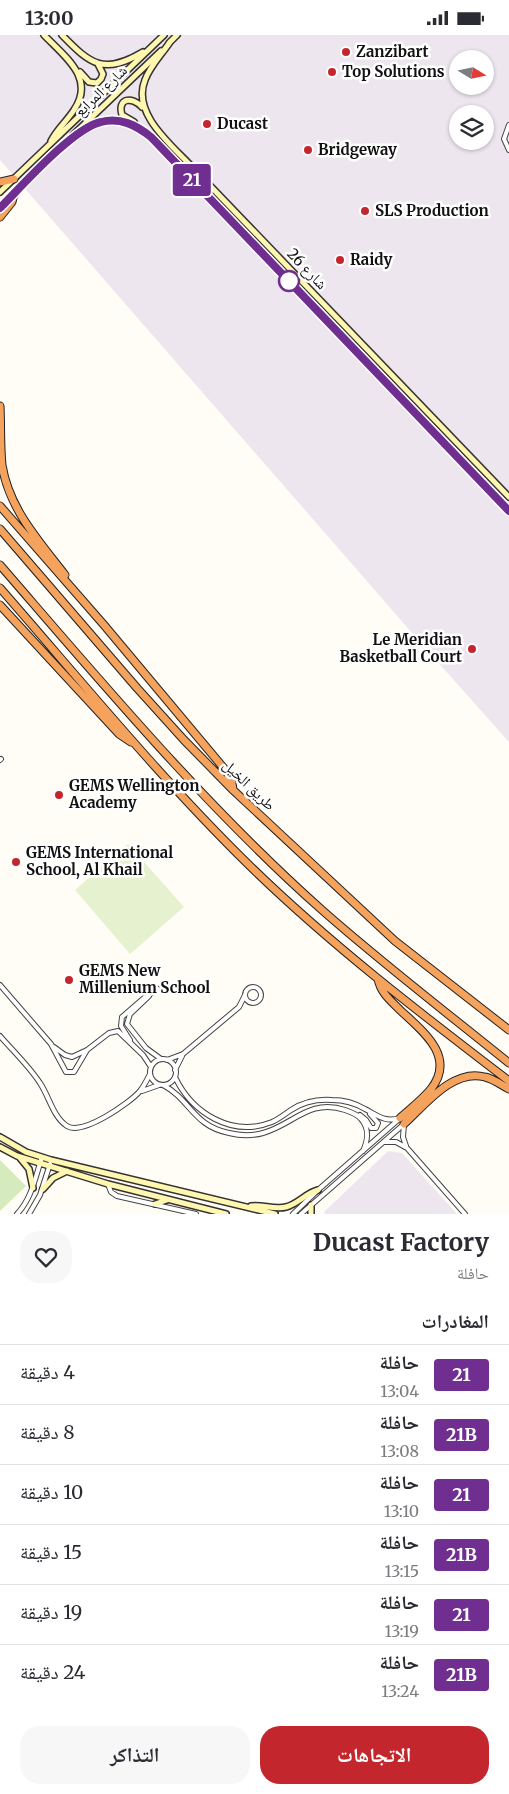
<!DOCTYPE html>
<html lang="ar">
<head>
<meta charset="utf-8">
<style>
	:root { --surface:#fff; --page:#f7f7f7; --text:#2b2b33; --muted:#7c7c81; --line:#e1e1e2; --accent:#c4262e }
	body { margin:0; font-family:Merriweather,"Noto Naskh Arabic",serif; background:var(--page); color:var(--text); direction:rtl; height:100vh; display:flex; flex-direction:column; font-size:19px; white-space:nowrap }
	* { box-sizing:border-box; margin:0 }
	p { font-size:16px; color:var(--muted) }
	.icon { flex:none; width:28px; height:28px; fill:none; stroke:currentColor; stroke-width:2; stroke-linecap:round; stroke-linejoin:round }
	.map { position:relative; height:1179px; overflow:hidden; direction:ltr }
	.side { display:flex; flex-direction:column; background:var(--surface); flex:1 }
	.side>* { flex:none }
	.badge { padding:0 10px; border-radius:4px; font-size:18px; line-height:32px }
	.needle { width:32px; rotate:100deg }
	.fabs { position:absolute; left:449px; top:15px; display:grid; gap:10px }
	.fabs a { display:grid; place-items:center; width:45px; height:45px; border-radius:50%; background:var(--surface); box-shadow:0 1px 4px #0004; font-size:25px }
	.map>.badge { position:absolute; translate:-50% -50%; box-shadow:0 0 0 2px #fff }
	h2 { padding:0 20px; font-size:19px; line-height:45px }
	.round { display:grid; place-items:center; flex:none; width:52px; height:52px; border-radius:20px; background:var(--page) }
	.headline { display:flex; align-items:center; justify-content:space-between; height:85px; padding:0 20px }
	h1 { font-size:24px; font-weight:700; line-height:38px }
	.cta { display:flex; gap:10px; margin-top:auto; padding:10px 20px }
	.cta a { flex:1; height:58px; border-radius:20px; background:var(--accent); color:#fff; font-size:20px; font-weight:700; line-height:58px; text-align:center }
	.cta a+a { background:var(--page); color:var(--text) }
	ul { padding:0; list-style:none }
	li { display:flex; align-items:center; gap:15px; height:60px; padding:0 20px; border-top:1px solid var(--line) }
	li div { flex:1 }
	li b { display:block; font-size:19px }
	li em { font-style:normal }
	li .badge { min-width:55px; font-weight:700; text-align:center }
	.status { display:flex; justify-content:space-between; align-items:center; height:35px; padding:0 25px; background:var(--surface); direction:ltr }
	.status svg { height:14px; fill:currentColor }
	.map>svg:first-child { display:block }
</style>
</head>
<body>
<div class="status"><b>13:00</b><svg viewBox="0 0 49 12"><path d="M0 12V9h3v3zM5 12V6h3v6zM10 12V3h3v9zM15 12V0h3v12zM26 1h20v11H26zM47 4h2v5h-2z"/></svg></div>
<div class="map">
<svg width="509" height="1179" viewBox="0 0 509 1179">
	<rect width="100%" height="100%" fill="#fffdf5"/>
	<!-- industrial -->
	<path fill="#eee6ef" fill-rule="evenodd" d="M0,0h509v707l-90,-101 -419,-481zM458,24h27v27h-27zM458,79h27v27h-27z
		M388,1116l14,2 55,61h-132l-1,-2z"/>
	<!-- green -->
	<path fill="#d5ebbd" d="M0,1125l26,26 -26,25z"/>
	<!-- pitch -->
	<path fill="#e6f2cf" d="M128,809l56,63 -54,47 -55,-64z"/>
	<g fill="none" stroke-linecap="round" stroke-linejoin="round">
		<!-- street casing -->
		<g stroke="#444" stroke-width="6">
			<path id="street" d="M509,90l-5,14 5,11
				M0,725l1,-1
				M0,950l51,59 15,28h8l13,-22
				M245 960a8 8 0 1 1 16 0a8 8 0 1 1-16 0Z
				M149,961l-19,18 -3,10 19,24 15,11
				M0,1001c13,15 29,30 40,47 9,13 13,34 27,43 15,10 63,-23 73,-35 4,-5 7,-11 10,-17
				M130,1005l-9,-14 1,-9 22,-19 14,-9
				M54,1012l11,8 7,2 15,-7 22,-17 9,-2 25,24 8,12
				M150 1037a13 13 0 1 1 26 0a13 13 0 1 1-26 0Z
				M167,1025l16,-6 56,-47 6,-12
				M175,1035l7,-14
				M175,1042c17,36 57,61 97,45 7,-3 13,-8 19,-12 12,-8 27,-11 41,-10 11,0 23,3 33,9 12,6 20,14 35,9
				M163,1050c27,14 30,41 66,48 12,3 23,3 34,0 30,-8 46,-35 82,-23 6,2 12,4 16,9 9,10 7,21 2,32
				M142,1056l17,-6
				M360,1080l6,5 5,8h5l2,-5 -8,-9
				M404,1089l-1,13 3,9
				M384,1107h12l11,6 58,66
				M108,1149l3,8 6,4 79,18
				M17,1179c15,-16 18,-36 25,-57
				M29,1179l11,-19 10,-31
				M293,1179l25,-24 80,-70
				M301,1179l103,-90"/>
		</g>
		<!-- secondary casing -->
		<g stroke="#333" stroke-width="8">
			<path id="secondary" d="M44,0c20,21 52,43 30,75 -7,11 -17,19 -23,31
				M62,0c29,30 42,40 81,17
				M170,7c-8,12 -20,24 -25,38 -14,34 28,66 49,89l315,328
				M169,8l8,-8
				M80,37l9,10 8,1 4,-4 2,-5 -5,-10
				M134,87l-12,-7c-5,-17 10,-19 20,-8
				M73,100l88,-84
				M62,112c33,-24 51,-40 89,-10l358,374
				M0,157l164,-157
				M0,173l64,-63
				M0,1102l26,15 25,8 224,54
				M0,1112l17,9 91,28 118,30
				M20,1123l9,11 4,19
				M43,1154l10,-11 14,-7
				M155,1169l12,-4
				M251,1171c11,-2 23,4 35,1 12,-3 20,-14 32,-17
				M311,1179v-9"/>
		</g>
		<!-- highway casing -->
		<g stroke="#222" stroke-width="9">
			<path id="highway" d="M0,147l14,-3
				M0,182l12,-15 2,-8
				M0,371c1,19 0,39 2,59 7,44 37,76 63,110
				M0,471l104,119 123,147 5,11 1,7
				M0,494l137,159 47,52 49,50 162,151 114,89
				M0,530c103,119 204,240 322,345 60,53 124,102 187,153
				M0,553c82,94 161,191 250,278 80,78 170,147 259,215
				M0,570l119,129 12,8
				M378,944c3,14 12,21 22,31 21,20 57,46 31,79 -9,11 -21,20 -31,29
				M404,1089c21,-19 49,-56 81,-47 9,2 16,8 24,12"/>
		</g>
		<!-- street -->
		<use href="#street" stroke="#fff" stroke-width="4"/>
		<!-- secondary -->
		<use href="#secondary" stroke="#fff6b0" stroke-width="5"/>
		<!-- highway -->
		<use href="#highway" stroke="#f5a25d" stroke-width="7"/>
	</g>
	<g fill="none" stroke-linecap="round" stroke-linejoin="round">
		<!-- line casing -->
		<g stroke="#fff" stroke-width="11">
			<path id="line" d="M0,173c22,-22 73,-80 101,-86 19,-5 35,3 50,15l358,374"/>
		</g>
		<!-- line -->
		<use href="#line" stroke="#6f2e90" stroke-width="8"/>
	</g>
	<!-- markers -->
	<g fill="#c4262e" stroke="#fff" stroke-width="2">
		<circle cx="346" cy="17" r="5"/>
		<circle cx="332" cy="37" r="5"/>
		<circle cx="207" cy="89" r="5"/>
		<circle cx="308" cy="115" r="5"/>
		<circle cx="365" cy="176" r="5"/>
		<circle cx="340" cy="225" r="5"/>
		<circle cx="472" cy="614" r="5"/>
		<circle cx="59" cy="760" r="5"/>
		<circle cx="16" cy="827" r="5"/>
		<circle cx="69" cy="945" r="5"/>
	</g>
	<circle fill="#fff" stroke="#6f2e90" stroke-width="2.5" cx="289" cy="246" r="10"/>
	<g text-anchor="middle" stroke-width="5" stroke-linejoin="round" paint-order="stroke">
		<!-- poi labels -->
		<g font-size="15" font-weight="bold" fill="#111" stroke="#fff" text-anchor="start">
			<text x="356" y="22">Zanzibart</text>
			<text x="342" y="42">Top Solutions</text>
			<text x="217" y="94">Ducast</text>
			<text x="318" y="120">Bridgeway</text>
			<text x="375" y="181">SLS Production</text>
			<text x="350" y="230">Raidy</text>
			<text x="462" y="610" text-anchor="end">Le Meridian<tspan x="462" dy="17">Basketball Court</tspan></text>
			<text x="69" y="756">GEMS Wellington<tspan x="69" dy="17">Academy</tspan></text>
			<text x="26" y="823">GEMS International<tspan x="26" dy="17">School, Al Khail</tspan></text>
			<text x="79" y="941">GEMS New<tspan x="79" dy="17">Millenium School</tspan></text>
		</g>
		<!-- street labels -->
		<g font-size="15" fill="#111" stroke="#fff">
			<text transform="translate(101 56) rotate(-44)" y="5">شارع المرابع</text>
			<text transform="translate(307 234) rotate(46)" y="5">شارع 26</text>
			<text transform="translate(249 750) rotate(44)" y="5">طريق الخيل</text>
		</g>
	</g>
</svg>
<div class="fabs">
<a><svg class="needle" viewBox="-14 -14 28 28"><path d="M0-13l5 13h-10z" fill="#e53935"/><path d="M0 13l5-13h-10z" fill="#7c7c81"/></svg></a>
<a><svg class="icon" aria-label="layers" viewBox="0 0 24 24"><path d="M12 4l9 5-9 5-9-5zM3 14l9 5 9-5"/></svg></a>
</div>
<b class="badge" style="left:192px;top:145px;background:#6f2e90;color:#fff">21</b>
</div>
<section class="side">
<div class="headline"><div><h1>Ducast Factory</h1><p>حافلة</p></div><a class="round"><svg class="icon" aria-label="heart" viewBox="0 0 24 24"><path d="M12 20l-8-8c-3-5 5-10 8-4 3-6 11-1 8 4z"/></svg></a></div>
<h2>المغادرات</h2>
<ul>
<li><span class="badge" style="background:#6f2e90;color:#fff">21</span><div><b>حافلة</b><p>13:04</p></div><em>4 دقيقة</em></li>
<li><span class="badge" style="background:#6f2e90;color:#fff">21B</span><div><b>حافلة</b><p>13:08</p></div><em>8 دقيقة</em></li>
<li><span class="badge" style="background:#6f2e90;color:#fff">21</span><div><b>حافلة</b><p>13:10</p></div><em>10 دقيقة</em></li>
<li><span class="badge" style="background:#6f2e90;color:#fff">21B</span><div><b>حافلة</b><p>13:15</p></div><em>15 دقيقة</em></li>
<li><span class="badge" style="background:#6f2e90;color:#fff">21</span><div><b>حافلة</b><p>13:19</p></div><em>19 دقيقة</em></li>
<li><span class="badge" style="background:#6f2e90;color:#fff">21B</span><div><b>حافلة</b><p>13:24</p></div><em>24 دقيقة</em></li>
</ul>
<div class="cta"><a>الاتجاهات</a><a>التذاكر</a></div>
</section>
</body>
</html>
